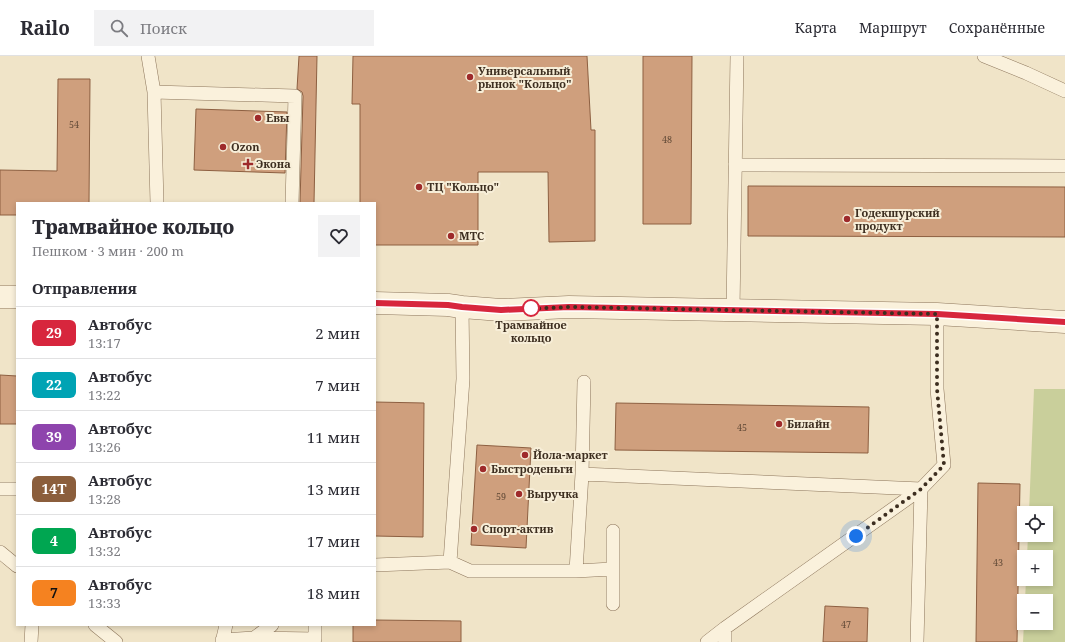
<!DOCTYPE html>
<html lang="ru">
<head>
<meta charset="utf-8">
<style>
	:root { --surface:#fff; --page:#f2f2f3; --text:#2b2b33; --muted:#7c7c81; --line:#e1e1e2 }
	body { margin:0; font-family:"Noto Serif",serif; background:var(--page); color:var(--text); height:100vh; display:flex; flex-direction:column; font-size:15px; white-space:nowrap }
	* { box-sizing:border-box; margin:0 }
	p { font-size:13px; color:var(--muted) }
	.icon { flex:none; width:22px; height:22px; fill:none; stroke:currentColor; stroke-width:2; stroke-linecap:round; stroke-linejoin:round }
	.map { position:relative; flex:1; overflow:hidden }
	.panel { position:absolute; left:16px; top:146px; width:360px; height:424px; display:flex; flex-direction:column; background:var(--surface); border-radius:0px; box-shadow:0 2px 6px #0003 }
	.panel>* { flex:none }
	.badge { padding:0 8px; border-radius:6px; font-size:14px; line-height:26px }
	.tools { position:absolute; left:1017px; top:450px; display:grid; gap:8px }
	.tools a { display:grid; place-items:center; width:36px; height:36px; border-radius:0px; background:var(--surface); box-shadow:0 2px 6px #0003; font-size:20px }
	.you { position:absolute; width:20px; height:20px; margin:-10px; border:3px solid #fff; border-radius:50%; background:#1a73e8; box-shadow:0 0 0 6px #1a73e833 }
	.map>.badge { position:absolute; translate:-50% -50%; box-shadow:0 0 0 2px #fff }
	h2 { padding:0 16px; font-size:15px; line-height:36px }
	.round { display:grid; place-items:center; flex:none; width:42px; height:42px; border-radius:0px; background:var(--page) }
	.summary { display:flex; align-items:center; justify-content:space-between; height:68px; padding:0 16px }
	h1 { font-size:19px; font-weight:800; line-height:30px }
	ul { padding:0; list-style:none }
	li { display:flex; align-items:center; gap:12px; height:52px; padding:0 16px; border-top:1px solid var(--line) }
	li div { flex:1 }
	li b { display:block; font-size:15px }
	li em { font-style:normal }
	li .badge { min-width:44px; font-weight:700; text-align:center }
	header { display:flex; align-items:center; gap:24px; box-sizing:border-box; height:56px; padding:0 20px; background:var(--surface); border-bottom:1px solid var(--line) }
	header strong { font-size:19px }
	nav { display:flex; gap:22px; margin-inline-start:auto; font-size:14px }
	.search { width:280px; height:36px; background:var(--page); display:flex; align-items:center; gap:10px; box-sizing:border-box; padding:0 14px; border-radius:0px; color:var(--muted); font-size:15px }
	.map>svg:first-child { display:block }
</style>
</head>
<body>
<header>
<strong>Railo</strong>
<div class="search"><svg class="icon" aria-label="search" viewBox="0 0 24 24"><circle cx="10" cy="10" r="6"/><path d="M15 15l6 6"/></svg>Поиск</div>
<nav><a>Карта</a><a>Маршрут</a><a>Сохранённые</a></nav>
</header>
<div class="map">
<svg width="1065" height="586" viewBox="0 0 1065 586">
	<rect width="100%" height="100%" fill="#f0e4c8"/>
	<!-- green -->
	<path fill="#c9cf9b" d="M1034,333h31v253h-42l1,-19h22v-22h-21l1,-22h20v-22h-19l1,-22h18v-22h-17z"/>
	<!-- building -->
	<path fill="#cf9f7d" stroke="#8d5f41" d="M299,0h18l-3,147h-14l3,-107 -1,-4 -5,-3z
		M353,0h234l4,74h4v111l-46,1 -1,-70h-70v73h-103v-42h-15v-99h-8z
		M643,0h49l-1,168h-48z
		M58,23h32l-1,124h-72v12h-17v-45l57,1z
		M196,53l91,3 -2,61 -91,-3z
		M748,130l317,1v50l-317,-1z
		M0,319l17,1v48h-17z
		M375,346l49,1 -1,134 -48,-1z
		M616,347l253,4 -1,46 -253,-3z
		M477,389l54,3 -5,100 -55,-3z
		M978,427l42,1 -3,158h-41z
		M825,550l43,2 -1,34h-44z
		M375,564l86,1v21h-108v-17h22z"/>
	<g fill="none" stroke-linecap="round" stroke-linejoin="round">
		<!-- service casing -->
		<g stroke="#8d765c" stroke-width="14">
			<path id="service" d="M148,0l6,36 141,4 -3,107
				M984,0l42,17 39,18
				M154,36l3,111
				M735,109l330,1
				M733,254l4,-254
				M582,418l339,15 -4,153
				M0,433h17
				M613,475v73
				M0,496l17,14
				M450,506l13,-183 -1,-72
				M375,509l75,-3 20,9h106l36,-2
				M576,515l6,-97 2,-92
				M95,569l21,17
				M254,582l18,-13
				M222,584l32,-2 61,1v-14
				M31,586l1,-17
				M222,586l4,-17
				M707,586l18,-14 196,-139 23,-24 -7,-76v-75
				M725,586v-14"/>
		</g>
		<!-- tertiary casing -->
		<g stroke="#8d765c" stroke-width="23">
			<path id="tertiary" d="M0,241h17
				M375,247l73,2 14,2 39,3 68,-3 368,7 128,8"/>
		</g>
		<!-- service -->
		<use href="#service" stroke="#faf1dc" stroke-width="13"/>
		<!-- tertiary -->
		<use href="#tertiary" stroke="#faf1dc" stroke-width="22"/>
	</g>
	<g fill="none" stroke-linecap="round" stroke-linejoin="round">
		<!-- line casing -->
		<g stroke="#fff" stroke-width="9">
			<path id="line" d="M375,247l73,2 14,2 39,3 68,-3 368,7 128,8"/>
		</g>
		<!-- line -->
		<use href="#line" stroke="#d7263d" stroke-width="6"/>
		<!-- walk -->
		<path stroke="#3d2e20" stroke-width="4" stroke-dasharray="0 7.2" d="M531,252l-3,1 41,-2 368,7v75l7,76 -23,24 -65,47"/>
	</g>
	<!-- markers -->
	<g fill="#9e2a2b" stroke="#f7eed8" stroke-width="1.5">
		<circle cx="470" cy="21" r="4"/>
		<circle cx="258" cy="62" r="4"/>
		<circle cx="223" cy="91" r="4"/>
		<path d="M246 102h4v4h4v4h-4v4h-4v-4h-4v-4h4z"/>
		<circle cx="419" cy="131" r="4"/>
		<circle cx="847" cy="163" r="4"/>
		<circle cx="451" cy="180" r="4"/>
		<circle cx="779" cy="368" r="4"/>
		<circle cx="525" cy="399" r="4"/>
		<circle cx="483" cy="413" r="4"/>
		<circle cx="519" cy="438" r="4"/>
		<circle cx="474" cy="473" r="4"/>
	</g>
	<circle fill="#fff" stroke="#d7263d" stroke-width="2" cx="531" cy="252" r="8"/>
	<g text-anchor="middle" stroke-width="4" stroke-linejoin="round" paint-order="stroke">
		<!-- number labels -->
		<g font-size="9" fill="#624a37">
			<text x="74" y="72">54</text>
			<text x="667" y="87">48</text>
			<text x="742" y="375">45</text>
			<text x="501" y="444">59</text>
			<text x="998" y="510">43</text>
			<text x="846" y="572">47</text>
		</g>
		<!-- poi labels -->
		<g font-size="11" font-weight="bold" fill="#3d2e20" stroke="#f7eed8" text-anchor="start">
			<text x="478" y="19">Универсальный<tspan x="478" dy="13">рынок "Кольцо"</tspan></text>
			<text x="266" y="66">Евы</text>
			<text x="231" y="95">Ozon</text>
			<text x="256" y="112">Экона</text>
			<text x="427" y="135">ТЦ "Кольцо"</text>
			<text x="855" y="161">Годекшурский<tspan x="855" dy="13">продукт</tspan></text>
			<text x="459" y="184">МТС</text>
			<text x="787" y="372">Билайн</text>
			<text x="533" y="403">Йола-маркет</text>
			<text x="491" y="417">Быстроденьги</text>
			<text x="527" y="442">Выручка</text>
			<text x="482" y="477">Спорт-актив</text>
		</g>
		<!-- stop labels -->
		<g font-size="11" font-weight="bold" fill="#3d2e20" stroke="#f7eed8">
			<text x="531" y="273">Трамвайное<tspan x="531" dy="13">кольцо</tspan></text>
		</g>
	</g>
</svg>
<div class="tools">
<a><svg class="icon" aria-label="locate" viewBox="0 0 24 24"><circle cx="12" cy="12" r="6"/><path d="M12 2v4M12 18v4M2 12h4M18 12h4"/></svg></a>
<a>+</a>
<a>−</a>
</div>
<div class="you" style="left:856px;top:480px"></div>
<section class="panel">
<div class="summary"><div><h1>Трамвайное кольцо</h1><p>Пешком · 3 мин · 200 m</p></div><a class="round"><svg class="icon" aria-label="heart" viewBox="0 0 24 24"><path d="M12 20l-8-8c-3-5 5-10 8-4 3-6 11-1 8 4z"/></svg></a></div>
<h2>Отправления</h2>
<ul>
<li><span class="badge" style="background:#d7263d;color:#fff">29</span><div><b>Автобус</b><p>13:17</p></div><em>2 мин</em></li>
<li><span class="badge" style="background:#00a3b4;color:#fff">22</span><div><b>Автобус</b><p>13:22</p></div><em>7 мин</em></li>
<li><span class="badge" style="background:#8e44ad;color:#fff">39</span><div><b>Автобус</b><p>13:26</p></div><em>11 мин</em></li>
<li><span class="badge" style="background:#8b5e3c;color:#fff">14Т</span><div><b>Автобус</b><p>13:28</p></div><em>13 мин</em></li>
<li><span class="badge" style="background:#00a651;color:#fff">4</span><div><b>Автобус</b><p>13:32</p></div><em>17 мин</em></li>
<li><span class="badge" style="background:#f58220;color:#111">7</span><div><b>Автобус</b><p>13:33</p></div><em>18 мин</em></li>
</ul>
</section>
</div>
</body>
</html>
